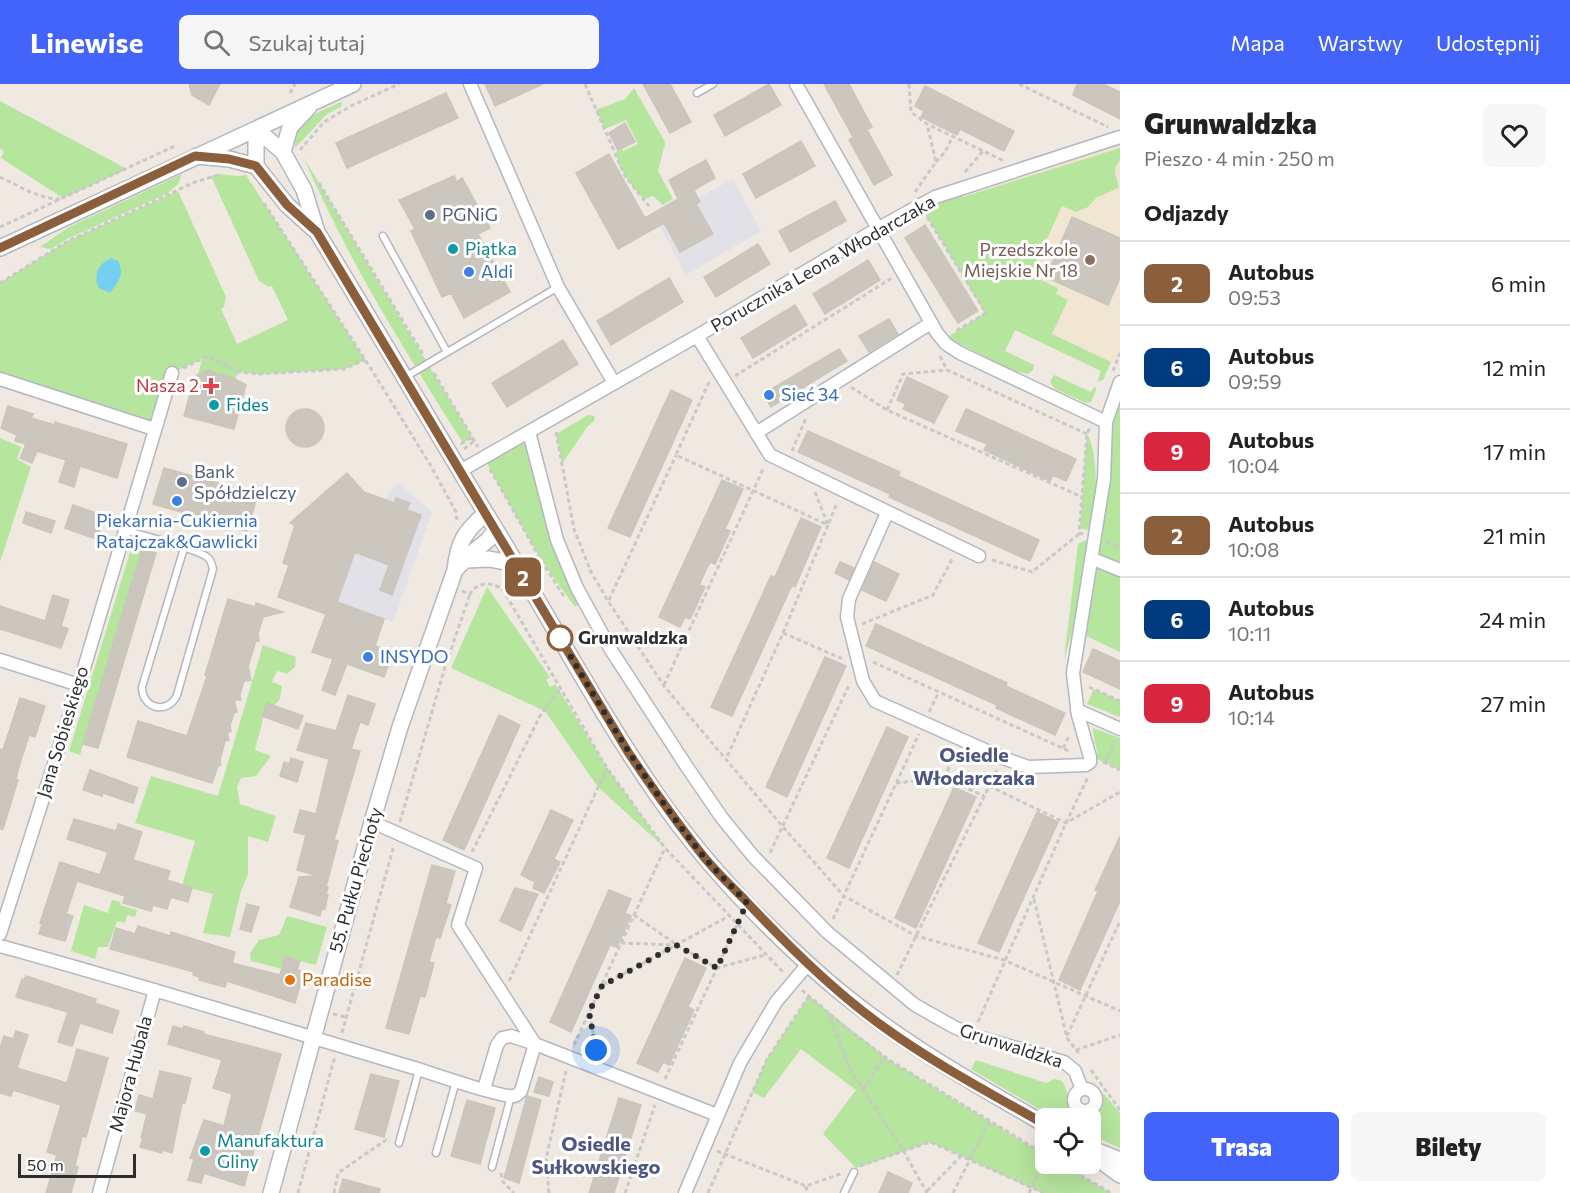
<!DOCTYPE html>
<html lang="pl">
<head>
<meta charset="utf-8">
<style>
	:root { --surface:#fff; --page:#f6f6f6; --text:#222; --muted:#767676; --line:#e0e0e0; --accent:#4264fb }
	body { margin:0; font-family:Commissioner,sans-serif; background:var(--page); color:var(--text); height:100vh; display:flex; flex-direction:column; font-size:22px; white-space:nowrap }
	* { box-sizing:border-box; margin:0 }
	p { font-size:20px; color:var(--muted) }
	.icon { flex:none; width:33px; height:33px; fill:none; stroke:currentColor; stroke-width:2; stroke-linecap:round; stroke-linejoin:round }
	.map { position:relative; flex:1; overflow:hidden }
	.sheet { display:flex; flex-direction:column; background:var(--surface); width:450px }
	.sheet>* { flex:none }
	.badge { padding:0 12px; border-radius:9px; font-size:21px; line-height:39px }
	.controls { position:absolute; left:1035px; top:1024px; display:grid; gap:12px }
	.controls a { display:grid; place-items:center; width:66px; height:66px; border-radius:9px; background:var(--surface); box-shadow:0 6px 24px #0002; font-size:30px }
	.scale { position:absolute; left:18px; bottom:15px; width:118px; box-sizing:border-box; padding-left:6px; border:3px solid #2e2e2e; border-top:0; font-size:16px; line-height:21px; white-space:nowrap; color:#2e2e2e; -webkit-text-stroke:4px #fff; paint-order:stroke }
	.you { position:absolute; width:30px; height:30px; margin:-15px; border:4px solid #fff; border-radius:50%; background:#1a73e8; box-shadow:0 0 0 9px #1a73e833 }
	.map>.badge { position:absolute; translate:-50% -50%; box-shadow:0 0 0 3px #fff }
	h2 { padding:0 24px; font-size:22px; line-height:54px }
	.round { display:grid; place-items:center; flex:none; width:63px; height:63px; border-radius:9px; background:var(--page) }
	.summary { display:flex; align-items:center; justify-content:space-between; height:102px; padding:0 24px }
	h1 { font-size:28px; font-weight:800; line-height:45px }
	.primary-button { display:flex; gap:12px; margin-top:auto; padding:12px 24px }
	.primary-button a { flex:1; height:69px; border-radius:9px; background:var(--accent); color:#fff; font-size:24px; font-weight:800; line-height:69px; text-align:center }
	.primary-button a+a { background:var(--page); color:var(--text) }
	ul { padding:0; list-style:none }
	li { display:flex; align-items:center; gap:18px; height:84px; padding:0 24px; border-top:2px solid var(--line) }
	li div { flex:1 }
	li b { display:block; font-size:22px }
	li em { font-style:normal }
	li .badge { min-width:66px; font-weight:700; text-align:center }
	header { display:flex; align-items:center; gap:36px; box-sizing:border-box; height:84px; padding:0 30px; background:var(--accent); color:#fff }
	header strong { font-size:28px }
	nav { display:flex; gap:33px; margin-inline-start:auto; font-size:21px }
	.search { width:420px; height:54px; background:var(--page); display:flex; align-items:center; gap:15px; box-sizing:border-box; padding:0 21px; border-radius:9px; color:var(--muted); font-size:22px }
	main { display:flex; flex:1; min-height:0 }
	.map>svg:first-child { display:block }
</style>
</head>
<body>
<header>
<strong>Linewise</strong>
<div class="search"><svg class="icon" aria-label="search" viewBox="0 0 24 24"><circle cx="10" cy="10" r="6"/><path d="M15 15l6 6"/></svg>Szukaj tutaj</div>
<nav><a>Mapa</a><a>Warstwy</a><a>Udostępnij</a></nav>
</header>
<main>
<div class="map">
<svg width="1120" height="1109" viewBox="0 0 1120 1109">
	<rect width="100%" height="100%" fill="#efe9e1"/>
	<!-- industrial -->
	<path fill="#e3e1e8" d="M733,95l28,52 -75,44 -33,-61 41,-23 4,7z
		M399,399l33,29 -39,110 -9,-3 -5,14 -101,-36 11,-31 -6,-3 16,-48 65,-23 22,8 3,-9z"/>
	<!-- education -->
	<path fill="#f0e6d1" d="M1120,53v216l-4,11 -79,-37 -79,-137z"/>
	<!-- green -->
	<path fill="#b6e59e" d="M634,4l30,52 1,4 -7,27 15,28 -10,6 -10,-9 -9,3c-10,-11 -33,-37 -26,-52h3l2,4 15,-7 -12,-24 -21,9 -9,-19 29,-11z
		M0,17l127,68 -64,29 -62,-40 3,-7 -4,-3z
		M341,18l1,4 -16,9 -31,33c0,-29 24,-36 46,-46z
		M1120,64v12c-10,11 -1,17 -2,28l-22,10 -8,9 -12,5 -14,-6 -32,69 28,13 -2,6 12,6 -16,34 59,28 -8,18 -6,2 4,-11 -86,-41 -10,21 29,14 -1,5 -5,4 -16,-4 -60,-30 -3,-4 36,-23 -65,-108 38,-16 5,8z
		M304,74l168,279 -9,6c-58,-92 -116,-184 -159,-285z
		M182,90l-4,10 -10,9 -101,46 -16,10 -11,-2 29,-20z
		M216,90l23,2 7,-1 119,185 -21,9 -85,5 -20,-2 -4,7 -15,-5 -22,1 4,-16 -30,14 -18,56 -154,-50v-96l68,-42 110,-50 48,106 -2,10 -3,2 16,35 51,-24 -16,-34 -3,1 -10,-6 -48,-105z
		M1054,291l37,17 4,-6 1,4 -5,12 -5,1 -31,-14 -5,-7z
		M1120,298v270l-40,-19 26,-211z
		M588,331l7,1 -1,5 -7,6 -25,37 -6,-30z
		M529,348l21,85 34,84 -9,6 -34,-47 -57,-102z
		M1087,350c11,15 13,84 0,96l-7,-2z
		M0,354l21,9 -4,12 14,8 -31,95z
		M1085,456l2,3 -14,85 -9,32 14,-116z
		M132,462l10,3 -62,206 -11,-4z
		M487,503l63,90 -4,3 4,7 5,-3 52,84 58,80 -67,-61 -53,-76 -94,-43z
		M263,561l33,12 -1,10 -8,7 -10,-3 -5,11 10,4 -2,13 -6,7 -7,-3 -12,47 16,6 -15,20 -15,2 -4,9 3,17 36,12 -8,26 -20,-6v38l-7,17 -11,46 -27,-4 10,-39 -31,-8 13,-45 -60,-18 16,-47 67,20z
		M1094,605l26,12v16l-33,-13z
		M1093,644l27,10v32l-23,-11c1,-11 -4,-20 -4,-31z
		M112,816l8,2v3l17,5 -2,7 -8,-2 -2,8 -8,-2 -9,26h-10l-3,12 -24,-8 13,-46 24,8z
		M287,832l40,11 -11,38 -16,-4 -18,8 -31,-8 -1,-8 9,-13 20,-5z
		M809,912l80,64 156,95 1,9h15l50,29h-69l-111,-51 -75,26 -33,-34 33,-44 -55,-41 -37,49 -12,-6 15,-33z
		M976,976l70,23 9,-4 7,2c10,14 1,31 21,37 15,-4 20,-10 20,-25l17,20v35l-29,-13 -1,-16h-34l-85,-50z"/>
	<!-- water -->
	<path fill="#75cff0" d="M111,174l7,3c7,14 0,21 -8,32l-11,-5c-6,-13 -1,-24 12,-30z"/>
	<!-- building -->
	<path fill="#cbc7bf" stroke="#cbc5ba" stroke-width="1.5" d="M189,0h31l-11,21 -17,-10z
		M485,0h58l-48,22z
		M643,0h27l21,38 -21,11z
		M769,0l12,21 -56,31 -11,-21z
		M824,0h25l23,43 -5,3 25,45 -18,10 -25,-45 4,-3z
		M1077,0h26l17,8v27l-47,-24z
		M925,2l89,45 -10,20 -44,-22 -3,6 -36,-18 3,-6 -9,-5z
		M446,9l12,25 -111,50 -11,-25z
		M625,39l10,19 -17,8 -9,-17z
		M801,57l14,25 -59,32 -13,-24z
		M609,70l36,64 33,-19 -9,-19 37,-20 9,18 -21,12 6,12 -4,2 17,30 -33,18 -16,-29 -46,26 -42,-76z
		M454,92l3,6 5,-4 28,50 -12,6 32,58 -46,26 -13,-25 -9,4 -31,-66 4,-2 -16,-29z
		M835,117l11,20 -56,31 -11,-21z
		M1072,133l48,21v40l-12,27 -62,-28z
		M925,141l53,86 -20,12 -53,-85z
		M758,160l12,20 -54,33 -12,-20z
		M868,176l12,20 -55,34 -12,-20z
		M669,194l14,24 -72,43 -14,-24z
		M795,221l12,20 -54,33 -12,-20z
		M889,235l9,15 -29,18 -10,-16z
		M563,256l15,24 -71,43 -15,-24z
		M839,265l8,12 -76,46 -8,-13z
		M211,285l1,3 19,5 15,8 -12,44 -50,-13 6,-22 9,-14 -2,-5z
		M907,293l41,19 -14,27 -31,-14 3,-5 -9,-4z
		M671,306l21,10 -62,137 -22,-9z
		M8,322l25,8 -2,4 24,7v-3l72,22 -10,34 -37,-12 -6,21 -15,-5 7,-22 -29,-9 -5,12 -12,-5 6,-14 -11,-3 2,-6 -16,-7z
		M286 344a19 19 0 1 1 38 0a19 19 0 1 1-38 0Z
		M966,325l110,50 -10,22 -13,-6 -3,6 -66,-31 3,-6 -31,-13z
		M808,347l92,41 -2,4 141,64 -9,21 -141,-64 1,-3 -92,-42z
		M164,384l75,21 -1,3 19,5 -10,34 -94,-27z
		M347,389l17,19 30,11 2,-5 14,5 -3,7 14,5 -29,80 -12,-5 9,-25 -34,-13 -18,50 47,17 -9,27 18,6 -9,25 -37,-13 -12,31 -13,-5 11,-31 -21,-7 14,-38 -48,-17 11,-32 -6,-2 12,-38 -5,-2z
		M722,396l21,9 -18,40 5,2 -15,33 -5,-2 -11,23 6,2 -15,32 -5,-2 -5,10 -21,-10z
		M73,421l32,11 -9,23 -31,-11z
		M26,428l29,9 -4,12 -28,-10z
		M801,434l20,9 -26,60 -3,-2 -60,131 -21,-9 60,-131 4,1z
		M142,465l14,4 -58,195 -15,-4z
		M840,478l14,6 -5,12 -14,-7z
		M874,478l25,12 -13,27 -24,-11z
		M53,511l16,5 -8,26 7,3 -7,19 -61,-19v-23l45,15z
		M228,515l27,8 1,-4 27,9 -20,5 -5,17 1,7h-3l-8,25 3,14 -7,1 -4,13 1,6h-7l3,12 -3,1 -4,12 1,6 -4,2 2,7 -4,1 -5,19 1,5 -3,1 -6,17 -85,-26 11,-36 49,15 20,-60 -2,-1z
		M876,540l131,59 -1,3 59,27 -10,22 -59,-27 1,-3 -131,-59z
		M1093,565l27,12v28l-37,-17z
		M825,573l21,9 -59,131 -21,-10z
		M348,611l27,9 -7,21 -8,-3 -9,27 9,2 -26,89 4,1 -12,46h2l-2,8h2l-3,14 -3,-1 -2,8 -30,-9 9,-30 20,-1 -22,-6 9,-35 -12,-3 6,-22 16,4 13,-55 -32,-9 9,-27 30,8z
		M20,614l25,8 -10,31 -6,-2 -11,35 -2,9 2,1 -15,49h-3v-80l3,1z
		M267,619l36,13 -5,13 -36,-13z
		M499,631l21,10 -56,125 -21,-10z
		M887,643l21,10 -59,131 -22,-10z
		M291,674l12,4 -6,20 -17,-6 4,-14 5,2z
		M90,686l48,18 -5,15 -30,-10 -1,3 -19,-6z
		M954,703l22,10 -60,131 -21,-10z
		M551,726l22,10 -19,39 6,3 -16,31 -11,-5 2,-6 -14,-7z
		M1037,728l21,10 -59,130 -21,-9z
		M74,735l42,12 2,-7 24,8 -9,28 37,11 -3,9 25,8 -4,14 -17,-5 -4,12 -14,-4 -2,6 -28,-8 2,-7 -48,-15 -11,33 7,2 -8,25 -26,-7 3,-10 -2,-1 20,-61 40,13 8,-23 -41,-13z
		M1120,752v65l-40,89 -21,-10 39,-89 -3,-1z
		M432,781l23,6 -9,32 5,2 -11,33 -4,-1 -7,25 5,1 -9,34 -5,-1 -11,38 -23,-6z
		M515,804l23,6 -17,37 -21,-10z
		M609,806l22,9 -6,14 6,3 -14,31 -7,-2 -39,87 -21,-10z
		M247,820l12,3 -8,25 -11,-3z
		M138,842l32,10 1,-4 64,20 -3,11 48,12 5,-18 15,4 -3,9 7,2 -9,31 -68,-22 -2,6 -26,-7 1,-3 -7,-2 1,-3 -84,-23 6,-21 19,6z
		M685,874l21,10 -18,39 6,3 -12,26 -13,29 -6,-3 -5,10 -21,-9z
		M26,892l70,23 -1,4 24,8 -7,22 -32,-10 -8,23 -14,-4 10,-30 -52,-15 6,-18 2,1z
		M173,942l10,3 1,-3 20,6 -1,2 78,20 -37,132 -40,-13 -3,10 -13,-3 6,-21 -4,-1 14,-38 20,6 8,-32 -19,-6 9,-28 -54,-16z
		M16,947l12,4 -11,33 50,15 10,-34 31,9 -22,79 -4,-1 -7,30 3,1 -7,26h-25l11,-38 -10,-3 14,-47 -48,-15 -2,6 -11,-3v-45l4,-12 9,3z
		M160,987l31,7 -6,25h-3l-10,50 -10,-3v3l-22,-6 3,-8 -2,-1 6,-24 -12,-3 4,-16 14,4z
		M371,990l28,7 -15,56 -29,-8z
		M539,993l14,5 -4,14 -15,-4z
		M527,1012l14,4 -22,83 -15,-5z
		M619,1014l22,7 -27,88h-25z
		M467,1016l28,8 -15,56 -29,-8z
		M888,1088l24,11 -4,10h-29z
		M343,1095l37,10 -1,4h-40z"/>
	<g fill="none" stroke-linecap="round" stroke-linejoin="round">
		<!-- service casing -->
		<g stroke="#b4b7c1" stroke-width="9">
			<path id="service" d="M697,9l16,-9
				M383,152l64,116
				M405,293l153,-90
				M124,446c16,5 73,19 83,27 4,3 5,7 6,12l-36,126c-9,20 -35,14 -35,-8l42,-139
				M399,1059l20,-73
				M436,1069l20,-72
				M492,1083l19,-71
				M844,1109l10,-21"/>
		</g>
		<!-- minor casing -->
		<g stroke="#b4b7c1" stroke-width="15">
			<path id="minor" d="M470,0l88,203 56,96
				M796,0l141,249 9,11 14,9 146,69
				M697,252l73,119 209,101
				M0,295l154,50
				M529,348l28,108 20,48 34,62 76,117 35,51 31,38 74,76 88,73 39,22 18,8 92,27 11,9 7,18
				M756,349l175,-110
				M460,387l237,-135 180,-107 58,-32 185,-60
				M887,429l-38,86 -2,18 16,64 12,20 128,57 25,9 58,-2 4,-3v-5l-12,-42 -5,-42 31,-194 2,-57 14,-40
				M1093,475l27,11
				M0,576l79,25
				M1077,626l43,19
				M372,738l104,46 -18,57 77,119 182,71
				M0,850l79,-249 93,-312
				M0,862c140,38 279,82 418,123 15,5 86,29 96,27 4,-1 5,-3 7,-5l14,-47 -24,-8 -9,2 -5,7 -13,44
				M1074 1016a11 11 0 1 1 22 0a11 11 0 1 1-22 0Z
				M99,1109l56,-203
				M685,1109l55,-130 36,-61 32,-38"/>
		</g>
		<!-- tertiary casing -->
		<g stroke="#b4b7c1" stroke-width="18">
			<path id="tertiary" d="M256,45l27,23 21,38 13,42c61,99 118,199 179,298 53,87 101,178 159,262 43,63 96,120 152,171 72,67 154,113 239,162
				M256,45v37
				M283,68l7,-25 19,-20
				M197,72l32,3 27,7 31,39 30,27
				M0,164l353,-164
				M467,476l22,-1 27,5
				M455,486l18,-18 15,-12 8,-10
				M1095,1066l25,10
				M1090,1069l30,22
				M271,1109l101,-371 28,-95 55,-157c3,-27 9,-38 30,-56"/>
		</g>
		<!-- path -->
		<path stroke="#c9c9c9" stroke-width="3" stroke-dasharray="4.5 3" stroke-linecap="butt" d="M585,0l40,92 24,30
			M909,0l2,28 16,12 77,37
			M1019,0l89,43
			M290,9l5,-9
			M300,66l24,-28 27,-16 48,-22
			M936,78l9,-10 8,-16
			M965,88l18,-21
			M0,93c19,9 39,22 60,22
			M319,99l104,171
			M915,108l21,-30 -9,-38
			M264,119l109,169 58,94 25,46 1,8
			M927,133l59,96 -32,19
			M0,143l177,-82
			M0,199l68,-42 127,-59 24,-7
			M940,272l7,14 140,64
			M183,284l25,-12 31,16 20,2 85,-5 21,-9
			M1113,287l7,-18
			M434,289l44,74
			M735,292l157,-98
			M709,298l-33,73 152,70 -45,108 -57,126
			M851,303l36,23 195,87
			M887,326l16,-36 44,-4
			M556,348l18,97 17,43 17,29 56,85 119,141 61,69 72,40 88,24 116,51
			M461,360l11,-7
			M464,365l10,-8
			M792,367l14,-33
			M490,385l51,91 24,38
			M815,408l13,33 9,-22
			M1083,450l-4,-1 8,-99 3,-7
			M1106,458l14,6
			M992,476l40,12 47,-38
			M462,507l8,3c7,-12 22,-13 33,-4l104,178 58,80 119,125
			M609,516l67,-145
			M862,540l71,-29 20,-38
			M783,549l62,27
			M873,578l196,89
			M664,601l100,-218
			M1089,603l31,14
			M929,628l10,-20
			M1063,664l6,-12
			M1103,678l17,8
			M1105,679l10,-23
			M944,694l12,-26
			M896,699l48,-5 40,18
			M989,702l77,37 54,-31
			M400,738l45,-155 25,-73
			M472,768l68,-136 21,-29
			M770,769l80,-170
			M1034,815l33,139 13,17
			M634,831l43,30 40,23 48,-13
			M833,835l86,-185
			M621,859l54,2
			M897,891l100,-205
			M509,897l98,-213
			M603,901l126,-69
			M802,906l43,37 44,33 157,95
			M828,929l23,58 52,79 24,43
			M333,930l13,3
			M590,930l7,41
			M978,938l88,-199 22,-46
			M342,949l52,-188
			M1067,952l53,-115
			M574,961l91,-197
			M1076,966l44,-15
			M1091,986l29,40
			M665,995l72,-154
			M863,1005l22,-32
			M717,1067l89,35 37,-13
			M1061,1080l50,29
			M860,1082l70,-24 114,51
			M501,1089l2,9 11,11
			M806,1102l1,7
			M927,1107l35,-36
			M298,1109l37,-137
			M334,1109l4,-20 48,-33 4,1
			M549,1109l-3,-34 20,-88
			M625,1109l30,-88
			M708,1109l59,-134 42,-63
			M953,1109l36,-71
			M1029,1109l17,-37"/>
		<!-- service -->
		<use href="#service" stroke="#fff" stroke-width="6"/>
		<!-- minor -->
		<use href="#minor" stroke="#fff" stroke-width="12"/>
		<!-- tertiary -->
		<use href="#tertiary" stroke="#fff" stroke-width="15"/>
	</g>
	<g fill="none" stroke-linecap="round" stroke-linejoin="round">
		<!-- line casing -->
		<g stroke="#fff" stroke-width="14">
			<path id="line" d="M0,164l195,-92 34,3 27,7 31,39 30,27 311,520c23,34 47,68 72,100 13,17 29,32 44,47 42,45 87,90 137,126 52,38 109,68 165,100"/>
		</g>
		<!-- line -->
		<use href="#line" stroke="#8b5e3c" stroke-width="9"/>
		<!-- walk -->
		<path stroke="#2e2e2e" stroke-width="6" stroke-dasharray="0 10.8" d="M560,554c43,74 87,147 140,214 14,18 32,34 47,51l-30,65 -41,-23 -74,41 -13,26 7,38"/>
	</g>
	<!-- markers -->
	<g fill="#5c6f8a" stroke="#fff" stroke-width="2">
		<circle cx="430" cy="131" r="6"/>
		<circle cx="182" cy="398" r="6"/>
	</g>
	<g fill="#0f9aa8" stroke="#fff" stroke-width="2">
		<circle cx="453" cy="165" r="6"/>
		<circle cx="214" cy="321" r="6"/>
		<circle cx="205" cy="1067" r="6"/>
	</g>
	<circle fill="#8d6e63" stroke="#fff" stroke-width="2" cx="1090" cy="176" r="6"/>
	<g fill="#3f7fe0" stroke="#fff" stroke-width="2">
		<circle cx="469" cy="188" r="6"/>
		<circle cx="769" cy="311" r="6"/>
		<circle cx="177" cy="417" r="6"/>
		<circle cx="368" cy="573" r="6"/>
	</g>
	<path fill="#e0444e" stroke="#fff" stroke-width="2" d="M208 293h6v6h6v6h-6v6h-6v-6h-6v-6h6z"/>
	<circle fill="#fff" stroke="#8b5e3c" stroke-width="3" cx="560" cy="554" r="12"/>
	<circle fill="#e8710a" stroke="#fff" stroke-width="2" cx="290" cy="896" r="6"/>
	<g text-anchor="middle" stroke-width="6" stroke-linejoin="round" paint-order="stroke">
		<!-- service labels -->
		<g font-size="18" fill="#4e5e75" stroke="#fff" text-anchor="start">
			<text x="442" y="137">PGNiG</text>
			<text x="194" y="394">Bank<tspan x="194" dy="21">Spółdzielczy</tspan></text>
		</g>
		<!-- culture labels -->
		<g font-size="18" fill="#0d838f" stroke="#fff" text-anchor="start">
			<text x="465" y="171">Piątka</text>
			<text x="226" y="327">Fides</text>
			<text x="217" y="1063">Manufaktura<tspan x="217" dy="21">Gliny</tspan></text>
		</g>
		<!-- education labels -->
		<g font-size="18" fill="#785e54" stroke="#fff" text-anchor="end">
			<text x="1078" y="172">Przedszkole<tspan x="1078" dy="21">Miejskie Nr 18</tspan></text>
		</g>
		<!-- street labels -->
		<g font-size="18" fill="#2e2e2e" stroke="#fff">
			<text transform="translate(823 180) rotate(-30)" y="6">Porucznika Leona Włodarczaka</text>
			<text transform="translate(63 648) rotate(-73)" y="6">Jana Sobieskiego</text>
			<text transform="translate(356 796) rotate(-74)" y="6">55. Pułku Piechoty</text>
			<text transform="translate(1011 962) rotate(18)" y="6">Grunwaldzka</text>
			<text transform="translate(131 990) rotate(-75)" y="6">Majora Hubala</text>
		</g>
		<!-- shop labels -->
		<g font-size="18" fill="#366cbe" stroke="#fff" text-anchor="start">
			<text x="481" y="194">Aldi</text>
			<text x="781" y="317">Sieć 34</text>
			<text x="177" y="443" text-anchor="middle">Piekarnia-Cukiernia<tspan x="177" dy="21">Ratajczak&amp;Gawlicki</tspan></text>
			<text x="380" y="579">INSYDO</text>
		</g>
		<!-- health labels -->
		<g font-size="18" fill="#be3a42" stroke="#fff" text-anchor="end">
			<text x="199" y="308">Nasza 2</text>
		</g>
		<!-- stop labels -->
		<g font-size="18" font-weight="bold" fill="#2e2e2e" stroke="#fff" text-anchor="start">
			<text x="578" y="560">Grunwaldzka</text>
		</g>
		<!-- food labels -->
		<g font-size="18" fill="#c56008" stroke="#fff" text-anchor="start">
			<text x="302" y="902">Paradise</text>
		</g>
		<!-- neighbourhood labels -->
		<g font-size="20" font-weight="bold" fill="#4d5680" stroke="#fff">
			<text x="974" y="678">Osiedle<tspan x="974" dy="23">Włodarczaka</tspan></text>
			<text x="596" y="1067">Osiedle<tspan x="596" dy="23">Sułkowskiego</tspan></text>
		</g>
	</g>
</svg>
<div class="controls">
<a><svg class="icon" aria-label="locate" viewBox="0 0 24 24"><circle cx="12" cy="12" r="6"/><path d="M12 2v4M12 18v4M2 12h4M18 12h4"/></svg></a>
</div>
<div class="scale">50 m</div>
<div class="you" style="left:596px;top:966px"></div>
<b class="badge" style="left:523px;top:493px;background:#8b5e3c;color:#fff">2</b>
</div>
<section class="sheet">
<div class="summary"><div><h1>Grunwaldzka</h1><p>Pieszo · 4 min · 250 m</p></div><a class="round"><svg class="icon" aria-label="heart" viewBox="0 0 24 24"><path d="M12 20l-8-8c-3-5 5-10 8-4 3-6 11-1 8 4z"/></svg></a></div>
<h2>Odjazdy</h2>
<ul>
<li><span class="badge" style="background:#8b5e3c;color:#fff">2</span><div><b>Autobus</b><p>09:53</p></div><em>6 min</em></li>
<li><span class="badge" style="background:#003b80;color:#fff">6</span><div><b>Autobus</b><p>09:59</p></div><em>12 min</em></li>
<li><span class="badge" style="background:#d7263d;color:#fff">9</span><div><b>Autobus</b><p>10:04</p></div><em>17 min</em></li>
<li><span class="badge" style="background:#8b5e3c;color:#fff">2</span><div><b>Autobus</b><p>10:08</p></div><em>21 min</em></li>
<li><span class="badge" style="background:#003b80;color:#fff">6</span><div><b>Autobus</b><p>10:11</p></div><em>24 min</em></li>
<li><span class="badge" style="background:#d7263d;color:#fff">9</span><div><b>Autobus</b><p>10:14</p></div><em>27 min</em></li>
</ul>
<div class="primary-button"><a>Trasa</a><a>Bilety</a></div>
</section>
</main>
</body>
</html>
